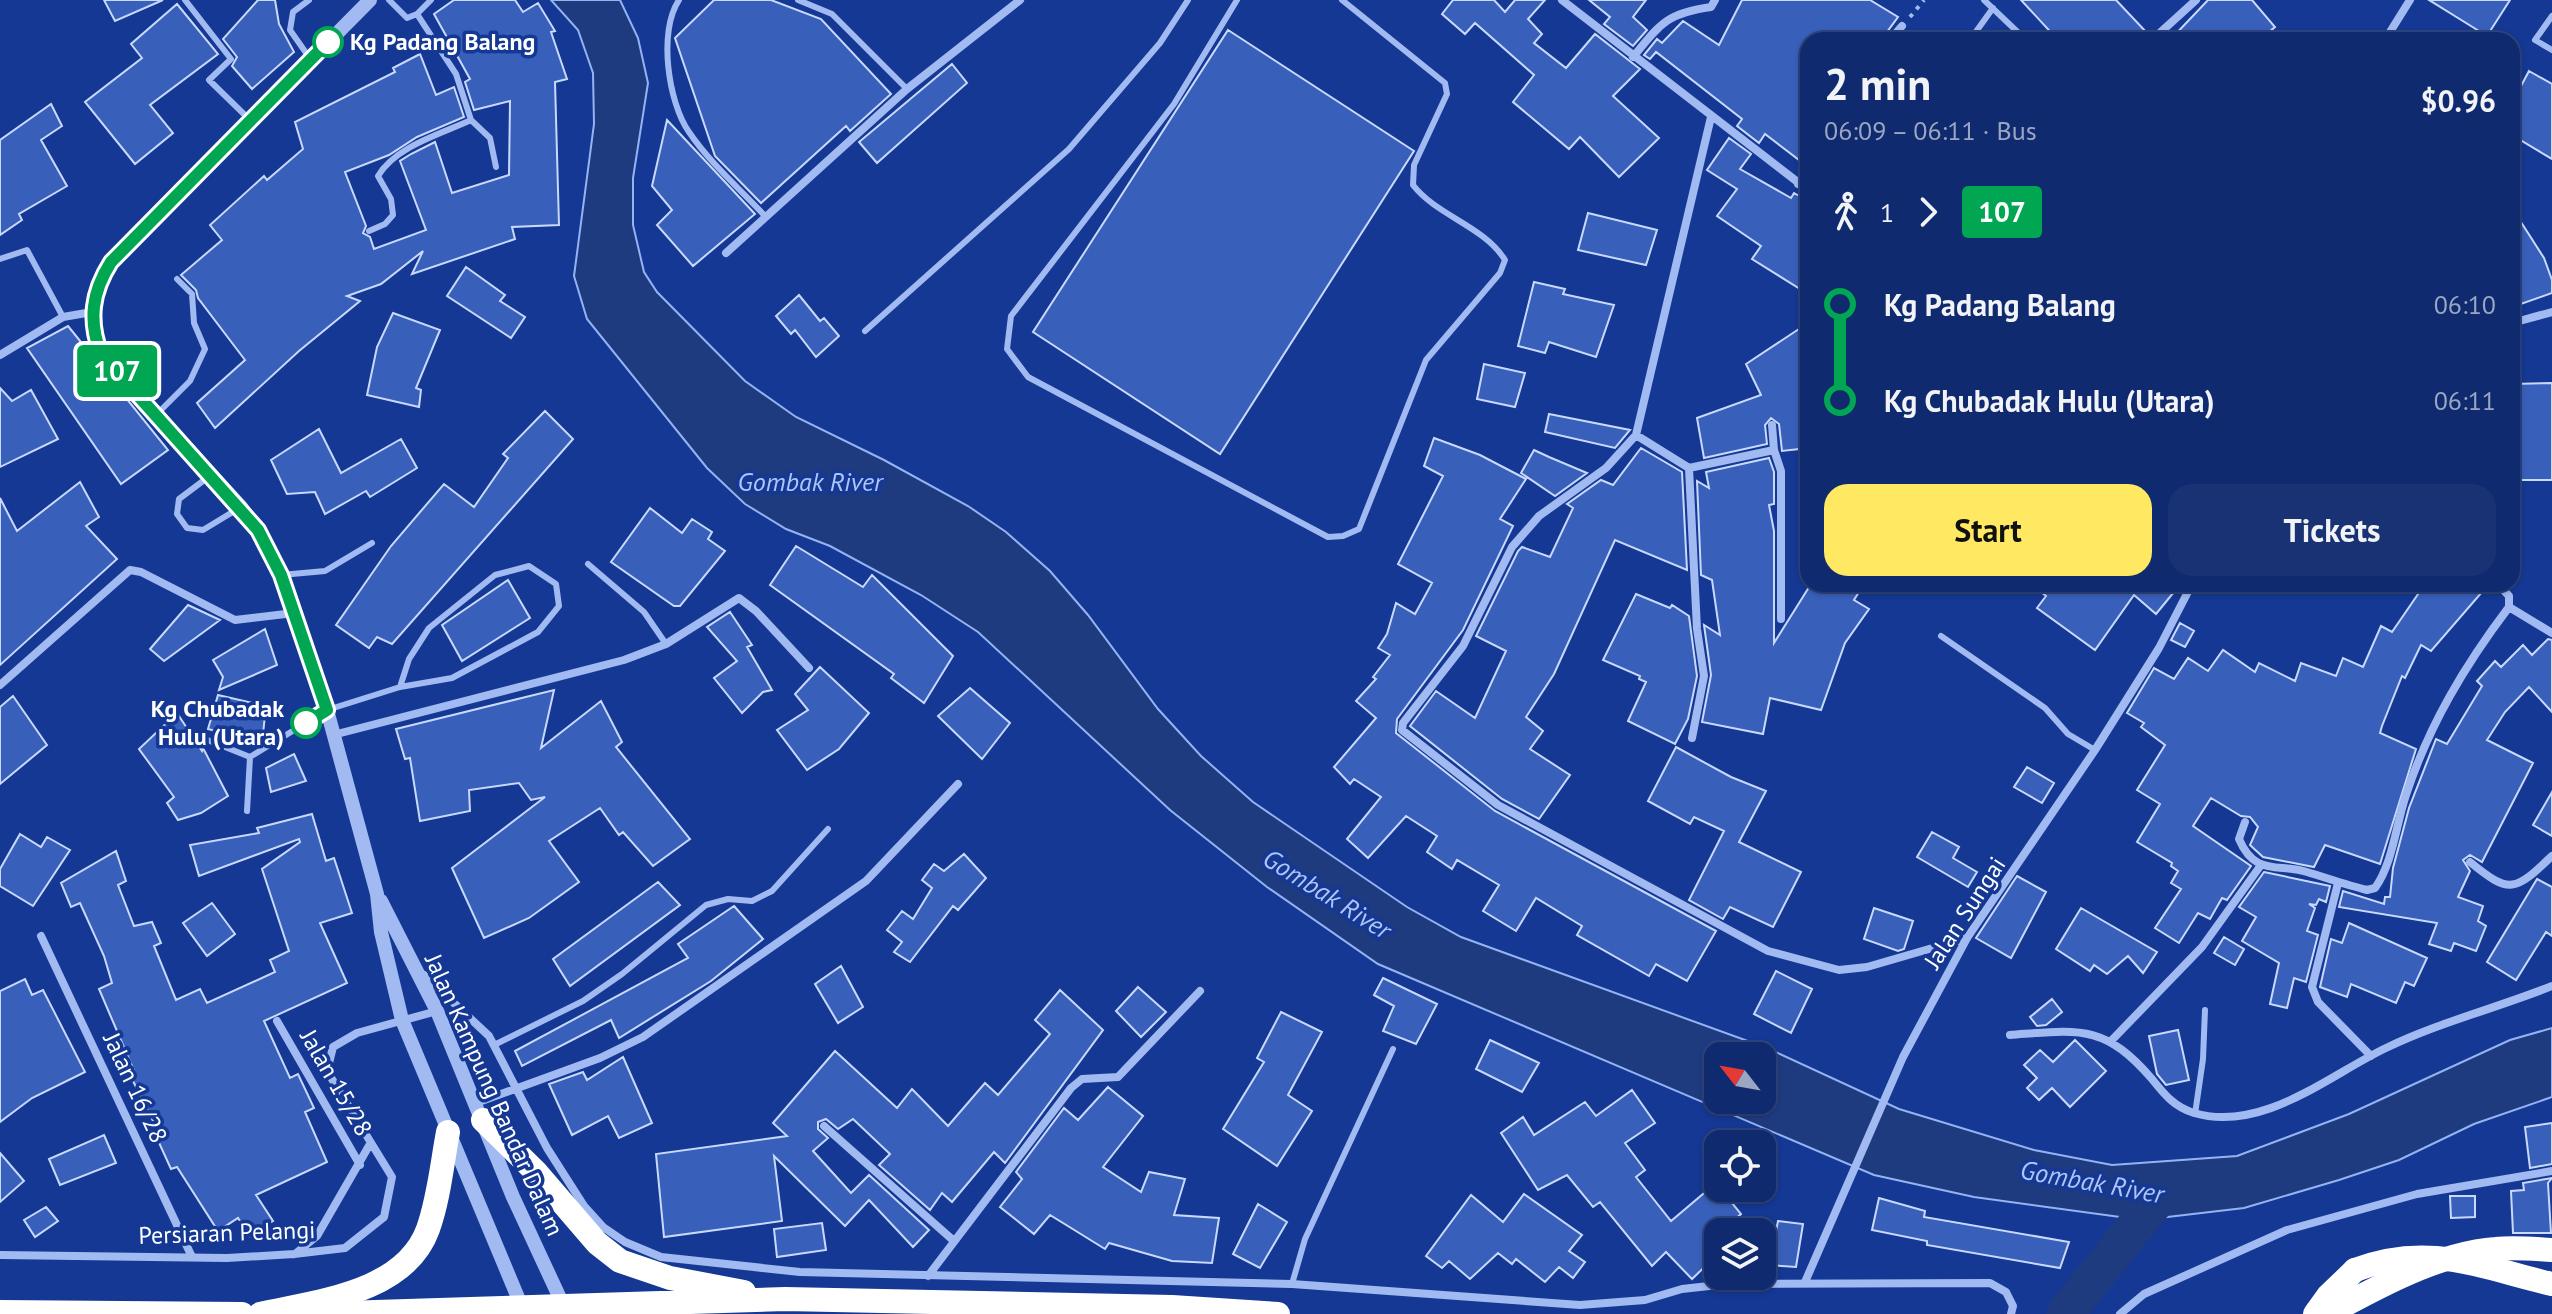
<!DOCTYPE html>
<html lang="en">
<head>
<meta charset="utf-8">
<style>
	:root { --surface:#0f2a6e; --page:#183273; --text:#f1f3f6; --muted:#9ba7c2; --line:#2f4681; --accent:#ffe963 }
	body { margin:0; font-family:"PT Sans",sans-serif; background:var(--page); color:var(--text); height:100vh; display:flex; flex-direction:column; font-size:30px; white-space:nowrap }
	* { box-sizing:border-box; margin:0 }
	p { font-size:26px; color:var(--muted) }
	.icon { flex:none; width:44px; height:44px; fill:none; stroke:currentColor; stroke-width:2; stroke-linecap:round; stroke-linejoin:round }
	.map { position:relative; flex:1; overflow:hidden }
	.drawer { position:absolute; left:1800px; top:32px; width:720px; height:560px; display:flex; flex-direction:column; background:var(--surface); border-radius:24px; box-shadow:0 2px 6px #0004,0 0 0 2px var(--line) }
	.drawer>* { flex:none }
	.badge { padding:0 16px; border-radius:6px; font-size:28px; line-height:52px }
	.needle { width:52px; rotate:301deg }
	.controls { position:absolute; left:1704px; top:1042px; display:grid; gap:16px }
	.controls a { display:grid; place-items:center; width:72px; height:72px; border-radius:16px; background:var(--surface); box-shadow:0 2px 6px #0004,0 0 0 2px var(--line); font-size:40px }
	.map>.badge { position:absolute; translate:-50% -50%; box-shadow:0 0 0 4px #fff }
	.legs { display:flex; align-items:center; gap:12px; height:88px; padding:0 24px; font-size:26px }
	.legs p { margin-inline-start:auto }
	.overview { display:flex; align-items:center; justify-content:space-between; height:136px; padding:0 24px }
	h1 { font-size:44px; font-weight:800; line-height:60px }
	.primary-button { display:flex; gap:16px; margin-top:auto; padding:16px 24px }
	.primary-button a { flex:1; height:92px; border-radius:24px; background:var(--accent); color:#111; font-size:32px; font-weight:800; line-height:92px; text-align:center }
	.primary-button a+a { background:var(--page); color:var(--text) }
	ul { padding:0 24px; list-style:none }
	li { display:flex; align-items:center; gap:28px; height:96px; font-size:30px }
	li i { display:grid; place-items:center; width:12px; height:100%; margin:0 10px; background:currentColor }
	li i::after { content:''; width:20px; height:20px; margin:-10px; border:6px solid; border-radius:50%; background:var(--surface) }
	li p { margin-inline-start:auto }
	li:first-child i { background:linear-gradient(#0000 50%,currentColor 0) }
	li:last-child i { background:linear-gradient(currentColor 50%,#0000 0) }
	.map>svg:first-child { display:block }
</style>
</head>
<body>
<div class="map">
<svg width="2552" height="1314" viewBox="0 0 2552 1314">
	<rect width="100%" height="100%" fill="#143893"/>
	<!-- water -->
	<path fill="#1f3b7f" stroke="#94b3f4" stroke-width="2" fill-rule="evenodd" d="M551,0h69l18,38 10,45 -15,95v47l11,47 13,20 88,89 51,36 88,43 84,46 38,26 44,39 38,44 70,94 43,47 52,46 154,105 54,30 306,111 132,61 135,41 78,15 125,-9 112,-42 161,-74 42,-12v69l-78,27 -75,36 -60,20 -95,28 -102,12 -168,-23 -100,-22 -496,-211 -111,-77 -97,-77 -192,-178 -57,-37 -91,-49 -44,-17 -41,-25 -38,-36 -120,-149 -13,-43 20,-152 -1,-51 -15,-43zM1718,1056h44v44h-44z"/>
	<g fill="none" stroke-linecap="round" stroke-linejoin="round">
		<!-- river -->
		<path stroke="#1f3b7f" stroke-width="38" d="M2065,1314l93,-116"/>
	</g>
	<!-- building -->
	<path fill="#385fba" stroke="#c9d9fc" stroke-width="2" d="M104,0h59l-48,21z
		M258,0h17l4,24 15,28 -42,37 -20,-23 5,-9 -14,-18z
		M454,0h61l8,12 15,-9 17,28 -4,1 16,47 -12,3 4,143 -47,2 3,12 -103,35 11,-23 -42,33 -34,12 13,5 -61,50 -84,77 -18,-25 48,-43 -47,-62 -2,-8 -15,-15 41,-35 -12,-15 54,-49 3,4 36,-31 -8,-27 100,-50 -2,-4 27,-14 16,41 18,-8 10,30 -47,20 -28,18 -44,17 21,54 -3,7 7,4 4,12 52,-19 -26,-69 11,-7 24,-12 17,51 57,-18 1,-74 -36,9 -9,-28 5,-3 -36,-65z
		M714,0h57l50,19 70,75 -41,37 -4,-5 -85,77 -46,-47 -40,-118z
		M1453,0h41l11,12 10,-12h30l-17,19 14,15 -8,9 32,25 29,-34 45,35 -27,27 46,42 -40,39 -39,-40 -11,12 -56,-47 21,-27 -59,-52 -10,11 -23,-20z
		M1589,0h57l-13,17 14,13 -14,16 -29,-22 6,-7z
		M1742,0h128l28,17 -17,23h-73v121l-5,2 -38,-29 -6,9 -22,-17 5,-7 -86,-67 -6,7 -6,-4 13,-16 5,4 21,-22 36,24z
		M2021,0h95l32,34 -3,6h-87z
		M2208,0h44l23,27 -16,13h-89z
		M2429,0h81l-23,36z
		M177,4l41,50 -68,51 23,28 -38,31 -50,-62 57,-44 -11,-14z
		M1228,30l186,121 -194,303 -187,-122z
		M952,64l15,19 -90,80 -18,-21z
		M2529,71l23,13v75l-40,-24v-32z
		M51,104l11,22 -21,14 26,46 -48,28 3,6 -22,15v-95z
		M667,120l88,94 -62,52 -36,-41 15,-15 -20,-24z
		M1729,138l22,16 -11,15 51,29 3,-5 14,8v93l-56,-35 9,-13 -44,-30 20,-27 -30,-19z
		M2512,208l32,50 8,22v13l-34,12 -6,-16z
		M1588,213l69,17 -11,35 -68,-15z
		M466,267l39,28 -5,6 25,16 -14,21 -64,-42z
		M1534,282l31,7 -2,5 51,11 -18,52 -47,-15 -4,11 -27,-7z
		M799,295l21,26 4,-3 15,18 -23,21 -21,-27 -4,4 -15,-18z
		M393,313l47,17 -24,58 5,2 -2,17 -52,-12 10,-48z
		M1808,323v125l-26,3 -3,-27 -8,-6 -6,7 2,19 -63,14 -7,-40 64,-23 -15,-31z
		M68,326l100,124 -47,34 -94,-136z
		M1484,364l41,9 -10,34 -38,-8z
		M2552,383v97h-40v-96z
		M0,388l12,13 19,-11 27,49 -58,28z
		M545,411l28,28 -181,205 -15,-7 -8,11 -33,-23 55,-79 53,-62 30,23 34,-49 -5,-4z
		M1549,414l81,16 -15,18 -70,-16z
		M319,429l22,44 60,-34 16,29 -47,29 -4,-6 -41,23 -10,-22 -28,2 -16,-34z
		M1434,438l46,17 46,24 -26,40 13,7 -50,104 -66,89 -1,14 99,78 221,120 -29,50 -31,-17 -7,12 -72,-41 5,-9 -46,-28 -20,33 -33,-20 16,-26 -42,-25 -5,9 -25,-17 10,-16 -31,-20 -38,42 -21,-19 34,-42 -27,-18 -4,5 -16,-17 42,-49 -20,-17 20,-22 -3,-2 17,-22 -12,-7 9,-14 9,-31 19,11 17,-31 -34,-19 45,-88 -19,-10z
		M1641,448l41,24 5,98 -72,-30 -61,134 -28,43 17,14 -13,18 40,26 -31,44 -37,-20 -92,-73 26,-35 39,27 31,-67 -30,-15 42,-85 4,-4 28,10 23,-49 -6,-4 34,-24 12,5z
		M1534,450l15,7 38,16 -32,23 -34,-23z
		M1769,458l5,14v32l-5,1 5,26v112l37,-59h53l-10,16 15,9 -24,34 -24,67 -51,-12 -7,36 -61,-12 9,-47 -7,-50 16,10 -8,-55 -11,-5 -4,-94 12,7 -3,-16z
		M80,482l19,35 -13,9 31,33 -117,106v-167l17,33z
		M650,508l32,25 10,-14 20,13 -4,7 17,12 -45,55h-6l-63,-44z
		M796,546l67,41 9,-12 81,81 -29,47 -33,-25 3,-4 -124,-89z
		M508,580l22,38 -68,43 -20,-36z
		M2031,584h134l9,8 -18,22 -22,-19 -39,55 -58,-42 9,-12z
		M2425,584h64l-58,67 -10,-6 -16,33 -3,-2 -20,50 -2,7 36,16 -36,115 -55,-19 -11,22 -51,-10 -13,-12 8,-18 -8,-10 -9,-1 -30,-18 -18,28 58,40 -24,34 -5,-2 -12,21 -12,-6 -19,30 -24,-15 26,-39 -10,-6 7,-12 -7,-5 1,-3 -35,-21 23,-38 -23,-14 28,-45 -24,-18 3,-4 -17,-10 27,-45 20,11 14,-21 20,13 15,-21 32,22 4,-9 36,18 6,-18 35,13 7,-18 20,9 18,-41 11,6z
		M1636,594l34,14 2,-3 17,11 8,60 -9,43 -13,25 -47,-23 18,-39 -7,-3 1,-3 -37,-16z
		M188,605l32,15 -56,41 -14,-12z
		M730,612l22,33 -5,2 25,43 -9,2 -21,21 -28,-35 23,-17 -30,-34z
		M2180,623l14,8 -9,16 -14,-7z
		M265,629l12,36 -58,25 4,-13 -10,-17z
		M2548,639l4,1v72l-23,-25 -24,25 -18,28 46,23 -51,99 -12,-7 -7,5 7,11 -12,26 25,9 -5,15 8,5 -10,25 -22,-8 -3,8 -22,-7 8,-21 -98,-16 4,-16 41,13 1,-7h5l3,-29 16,-60 27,-69 11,5 35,-58 -5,-5 18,-20 6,6 22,-22 9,10z
		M820,667l49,46 -30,36 -32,21 -30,-40 31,-20 -13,-16z
		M970,688l40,35 -28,36 -44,-43z
		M554,690l-13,58 60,-47 21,41 -6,5 74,92 -37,27 -30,-34 -4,3 -19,-27 -51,33 30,41 -50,36 -45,20 -32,-70 93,-71 -14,3 -12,-17 -50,7 1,21 -50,10 -10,-63 -5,1 -9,-30z
		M218,695l48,11 -4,37 -54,-14z
		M13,696l34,49 -47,39v-77z
		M177,713l25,38 1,-3 25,48 -27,17 -23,7 -11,-17 7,-6 -35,-48z
		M1676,747l55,30 35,14 -27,51 62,30 -28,55 -43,-20 -7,12 -34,-19 35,-69 -30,-14 -4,7 -42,-23z
		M294,754l12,27 -35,11 -5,-24z
		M2027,767l27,16 -12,20 -28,-16z
		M2552,792v44l-19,-11z
		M312,814l14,47 8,-3 18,55 -32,10 27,60 -83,38 26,57 8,-4 16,34 -9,4 22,50 -71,33 17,26 -23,15 -12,-18 -20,13 -41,-64 -6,2 -16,-35 4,-1 -29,-58 5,-2 -36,-84 13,-6 -8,-27 -24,-53 -9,4 -10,-24 55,-32 10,30 -8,4 16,41 18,-4 9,21 -7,3 22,54 24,-11 7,14 68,-31 -5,-12 19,-9 -27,-82 38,-27 -1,-3 -100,37 -9,-31 69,-12 -2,-5z
		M1932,832l27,15 -6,11 24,14 -9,15 -51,-30z
		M20,834l21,13 6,-10 23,13 -37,56 -33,-20v-17z
		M964,854l22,24 -28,32 -5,-4 -43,56 -16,-10 8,-10 -15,-12 15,-19 11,8 19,-31 -10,-8 12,-16 10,7z
		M2264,872l66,14 -4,16 -7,-3 -3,6 -7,-1 6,4 -8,23 11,4 -12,47 -12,-4 -7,30 -17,-4 9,-41 -37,-22 14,-24 -17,-10z
		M2017,876l29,16 -35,66 -35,-20z
		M2537,879l15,8v49l-6,-4 -30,48 -29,-18z
		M658,882l22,23 -110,81 -17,-27z
		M212,903l23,31 -28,22 -24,-33z
		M734,906l29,33 -52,42 -92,57 -8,-18 -89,46 -7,-15 173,-93 -10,-14z
		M1874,908l39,13 -9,28 -6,2 -34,-12z
		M2081,908l76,44 -14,21 -15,-17 -21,18 -13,-9 -4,6 -34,-22z
		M2349,923l78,35 -13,28 -9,-4 -9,21 -45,-19 -4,13 -27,-10 11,-48 11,4z
		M2224,937l20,12 -9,16 -21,-12z
		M841,966l22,41 -25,16 -23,-39z
		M1776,971l36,18 -21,44 -37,-19z
		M1383,978l54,26 -21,40 -33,-13 11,-25 -20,-11z
		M25,979l7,16 11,-5 42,82 -53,26 -32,24v-131z
		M1138,987l28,25 -25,25 -25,-26z
		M1060,990l43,40 -98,133 -11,-11 -42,50 -10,-9 -12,17 -51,-45 11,-11 -37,-35 -15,10 -12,-10 -8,3v7l10,9 -15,13 38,42 18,-18 60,55 -16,17 -44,-47 -24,26 -71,-70 8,65 -118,16 -8,-83 131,-18 -14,-13 62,-72 62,57 15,-19 36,37 37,-43 13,12 52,-61 -15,-14z
		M2052,999l10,13 -16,13 -9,1 -7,-9z
		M1281,1012l41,20 -34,63 24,16 -35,55 -54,-37 41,-67 -7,-4z
		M2178,1030l11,50 -23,5 -9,-11 -8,-38z
		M1490,1040l49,23 -17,29 -46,-23z
		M2075,1040l31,31 -36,36 -18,-19 -13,12 -12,-12 10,-10 -13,-13 16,-15 13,12z
		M623,1057l29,66 -33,15 -11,-22 -36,19 -23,-51 34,-12 4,8z
		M1108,1087l35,29 -40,51 38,25 8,-20 36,7 -11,36 45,3 -7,45 -40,-2 -63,-18 -4,6 -55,-34 -16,19 -34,-27 22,-28 -6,-7 48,-64 14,12z
		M1632,1090l23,33 -30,20 20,27 -9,7 35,44 45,-38 25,31 -31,26 8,8v6l-26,25 -26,-27 -14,14 -52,-64 -7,5 -26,-32 -29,15 -37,-57 22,-16 11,18 51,-33 11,14z
		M2552,1123v41l-22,4 -5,-41z
		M104,1135l12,28 -56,22 -11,-26z
		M0,1153l24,28 -24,21z
		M2552,1178l-4,5 3,50h-38l-2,-42 13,-1 -1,-7z
		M1524,1194l58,41 -13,16 16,11 -12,16 -14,-11 -14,15 -29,-23 -4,5 -14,-11 -28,26 -21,-18 -7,7 -16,-12 45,-61 32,27z
		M2450,1196h25v21l-24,1z
		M1879,1198l46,13 -1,6 145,25 -9,26 -133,-23v-4l-55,-11z
		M1258,1204l29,18 -27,46 -27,-14z
		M46,1207l12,14 -23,16 -11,-17z
		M1778,1221l25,3 -7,43 -27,-2z
		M822,1223l4,27 -49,7 -3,-28z"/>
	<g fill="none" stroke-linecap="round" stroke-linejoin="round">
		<!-- path -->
		<path stroke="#a2baf2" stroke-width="4" stroke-dasharray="4 6" stroke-linecap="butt" d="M1910,17l14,-17"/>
		<!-- service -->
		<path stroke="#a2baf2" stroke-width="6" d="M185,0l46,59 -22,21 42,41
			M309,0l-16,12 -3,18 21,30
			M389,0l18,18 10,-4 14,-14
			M679,0c-21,31 -11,102 10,132 20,30 51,57 76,84
			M798,0l34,14 75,75
			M1237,0l-63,104 -163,212 -4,33 21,28 300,160 15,-1 16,-7 67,-169 74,-87 5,-13c-21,-34 -68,-44 -92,-75l1,-20 33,-71 -2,-11 -103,-83
			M1984,0l42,40
			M417,14l39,60 15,46 19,18 6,29
			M2552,16l-17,24 17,10
			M1970,40l23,-32
			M369,231l16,-7 8,-9 -2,-16 -13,-23c18,-30 63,-42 93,-56
			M0,259l27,-9 36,67
			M865,331l204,-182 91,-106 28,-43
			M158,413l32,-32 15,-32 -11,-26 -2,-29 -15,-15
			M211,475l-32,24 -2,15 10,14 16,2 38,-23
			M588,564l56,48 22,32
			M281,575l44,-4 47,-28
			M1941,636l104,72 23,26 27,16
			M200,737l50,20 77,-47 73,-23 52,-9 86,-46 21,-26 -3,-22 -27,-18 -34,9 -66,53 -20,31 -9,28
			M247,811l3,-54
			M494,1045l89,-44 39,-27 84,-69 22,-6 24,2 20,-10 56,-62
			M2195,1114l8,-55 2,-49
			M1292,1284l13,-45 88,-190"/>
		<!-- minor -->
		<path stroke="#a2baf2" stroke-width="8" d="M1562,0l246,190
			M1890,40l12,-14
			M2152,40l44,-40
			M2385,40l25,-40
			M1633,57c27,-33 34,-44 78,-50l4,-7
			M1711,117l-75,318 -30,33 -67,48 -27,31 -49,99 -60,77 -1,7 96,75 270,146 71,19 28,-3 100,-29
			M1798,184l10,-16
			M726,253l181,-164 113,-89
			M2512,323l40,-11
			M0,355l63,-38 29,-5
			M1772,425l2,25 7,21v148
			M1636,435l53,33 8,161 7,47 -12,62
			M1689,468l85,-18
			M2498,584l11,12v11l43,26
			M0,685l130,-115 11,2 94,48 59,-7
			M333,735l291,-75 42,-16 73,-46 17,13 53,57
			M2245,822l-6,17c16,38 40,24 68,33 20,6 40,13 60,18l8,-2c18,-25 21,-64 31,-93 23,-70 59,-130 103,-188
			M2470,862c40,33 45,29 82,-6
			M2338,883l-26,104 6,15 53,54
			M41,936l151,321
			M424,975l65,61 58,112 37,58 19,21 22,15 36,15 139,15 492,12 288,21 65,-5 37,-11 45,-5 263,-1 16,9 7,14 -2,8
			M277,1021l83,144
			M2010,1035c68,-5 94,-12 142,44 12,15 22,28 42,34 69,20 135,-38 192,-65 54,-26 111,-40 166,-62
			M2111,1041l91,-94 59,-82
			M476,1103l124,-45 43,-21 223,-156 92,-97
			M824,1126l130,115
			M295,1254l22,-18 53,-92
			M0,1255l227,3 67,-4 51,-6 39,-31 8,-40 -65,-106 6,-24 24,-14 80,-22
			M928,1276l143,-188 11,-9 36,-2 82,-86
			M1805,1282l98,-225 64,-119 128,-188 64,-102 33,-64
			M2120,1314l24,-20 143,-64 130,-36 135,-23"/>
		<!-- tertiary -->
		<path stroke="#a2baf2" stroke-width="14" d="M370,0l-259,262c-19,30 -23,58 -10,92l140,153 17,23 23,45 46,135 50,184 4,38 21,88 122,292
			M381,901l56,110 76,186 52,112"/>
		<!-- motorway -->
		<path stroke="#fff" stroke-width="24" d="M483,1120l53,52 61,71 23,18 50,17 74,14
			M0,1312l242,2
			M260,1314c57,-13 145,-21 168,-85 11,-31 14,-65 20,-97
			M312,1314l473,-15 387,8 106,7
			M2315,1314l13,-18 27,-26
			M2328,1314c49,-27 111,-61 168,-65 18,-2 37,0 56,1"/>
		<!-- motorway-bridge -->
		<path stroke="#fff" stroke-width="24" d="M2355,1270c73,-28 125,-3 197,14"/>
	</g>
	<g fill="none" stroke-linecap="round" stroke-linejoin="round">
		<!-- line-1 casing -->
		<g stroke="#fff" stroke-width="18">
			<path id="line-1" d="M306,723l21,-13 -46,-135 -23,-45 -157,-176c-13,-34 -9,-62 10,-92l217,-220"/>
		</g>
		<!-- line-1 -->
		<use href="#line-1" stroke="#00a651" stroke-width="12"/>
	</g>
	<!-- markers -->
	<g fill="#fff" stroke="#00a651" stroke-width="4">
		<circle cx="328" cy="42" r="14"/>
		<circle cx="306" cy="723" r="14"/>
	</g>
	<g text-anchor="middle" stroke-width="7" stroke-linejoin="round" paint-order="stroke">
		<!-- stop labels -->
		<g font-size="24" font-weight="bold" fill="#fff" stroke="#143893" text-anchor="start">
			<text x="350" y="50">Kg Padang Balang</text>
			<text x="284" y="717" text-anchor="end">Kg Chubadak<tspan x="284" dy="28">Hulu (Utara)</tspan></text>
		</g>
		<!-- street labels -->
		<g font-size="24" fill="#fff" stroke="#143893">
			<text transform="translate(1965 913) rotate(-57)" y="8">Jalan Sungai</text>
			<text transform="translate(336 1083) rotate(60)" y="8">Jalan 15/28</text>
			<text transform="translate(135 1088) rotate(65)" y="8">Jalan 16/28</text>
			<text transform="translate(494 1095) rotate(66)" y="8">Jalan Kampung Bandar Dalam</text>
			<text transform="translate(227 1233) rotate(-2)" y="8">Persiaran Pelangi</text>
		</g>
		<!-- water labels -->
		<g font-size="26" font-style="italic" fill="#aec5f8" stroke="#143893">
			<text x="810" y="491">Gombak River</text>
			<text transform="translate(1327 894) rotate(32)" y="9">Gombak River</text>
			<text transform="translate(2092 1182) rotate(10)" y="9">Gombak River</text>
		</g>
	</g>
</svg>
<div class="controls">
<a><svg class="needle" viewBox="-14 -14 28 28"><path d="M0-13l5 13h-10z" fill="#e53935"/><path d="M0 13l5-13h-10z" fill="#9ba7c2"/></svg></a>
<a><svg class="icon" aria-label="locate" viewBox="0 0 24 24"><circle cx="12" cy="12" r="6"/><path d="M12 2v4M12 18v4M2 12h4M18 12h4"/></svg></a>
<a><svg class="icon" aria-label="layers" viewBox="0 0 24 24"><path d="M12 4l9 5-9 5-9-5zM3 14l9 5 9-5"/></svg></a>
</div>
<b class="badge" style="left:117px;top:371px;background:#00a651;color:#fff">107</b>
<section class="drawer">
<div class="overview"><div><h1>2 min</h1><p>06:09 – 06:11 · Bus</p></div><b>$0.96</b></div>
<div class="legs"><svg class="icon" aria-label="walk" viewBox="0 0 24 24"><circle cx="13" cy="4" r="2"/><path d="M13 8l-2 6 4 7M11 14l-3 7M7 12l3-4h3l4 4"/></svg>1<svg class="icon" aria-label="forward" viewBox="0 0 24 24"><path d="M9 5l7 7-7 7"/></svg><b class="badge" style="background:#00a651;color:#fff">107</b></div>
<ul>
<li><i style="color:#00a651"></i><b>Kg Padang Balang</b><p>06:10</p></li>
<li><i style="color:#00a651"></i><b>Kg Chubadak Hulu (Utara)</b><p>06:11</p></li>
</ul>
<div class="primary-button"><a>Start</a><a>Tickets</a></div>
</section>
</div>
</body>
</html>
